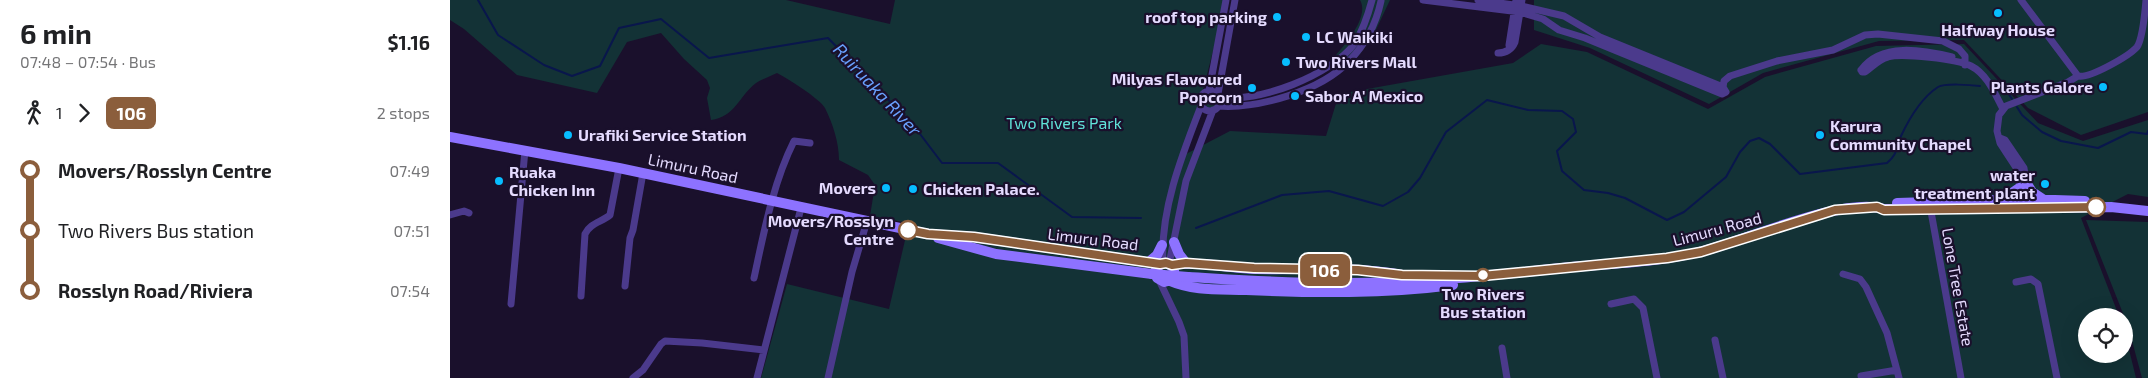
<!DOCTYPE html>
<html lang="en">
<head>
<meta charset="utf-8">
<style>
	:root { --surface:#fff; --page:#f2f2f2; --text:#202124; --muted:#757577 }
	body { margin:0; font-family:"Exo 2",sans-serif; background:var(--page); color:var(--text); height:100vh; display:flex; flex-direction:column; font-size:19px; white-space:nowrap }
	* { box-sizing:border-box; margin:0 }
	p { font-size:16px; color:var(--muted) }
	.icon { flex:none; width:28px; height:28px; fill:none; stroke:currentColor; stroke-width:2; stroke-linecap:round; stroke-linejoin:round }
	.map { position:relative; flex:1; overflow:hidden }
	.details { display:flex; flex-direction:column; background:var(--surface); width:450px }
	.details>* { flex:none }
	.badge { padding:0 10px; border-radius:8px; font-size:18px; line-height:32px }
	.controls { position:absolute; left:1628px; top:308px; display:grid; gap:10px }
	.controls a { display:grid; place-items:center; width:55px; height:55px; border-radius:50%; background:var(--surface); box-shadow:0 5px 20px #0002; font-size:25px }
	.map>.badge { position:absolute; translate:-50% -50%; box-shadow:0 0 0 2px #fff }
	.legs { display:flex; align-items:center; gap:8px; height:55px; padding:0 20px; font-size:16px }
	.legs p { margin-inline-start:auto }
	.headline { display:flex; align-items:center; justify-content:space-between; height:85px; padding:0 20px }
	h1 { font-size:28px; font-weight:700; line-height:38px }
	ul { padding:0 20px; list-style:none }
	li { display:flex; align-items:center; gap:18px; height:60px; font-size:19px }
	li i { display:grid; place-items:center; width:8px; height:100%; margin:0 6px; background:currentColor }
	li i::after { content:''; width:12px; height:12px; margin:-6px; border:4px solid; border-radius:50%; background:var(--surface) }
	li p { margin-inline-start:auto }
	li:first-child i { background:linear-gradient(#0000 50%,currentColor 0) }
	li:last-child i { background:linear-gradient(currentColor 50%,#0000 0) }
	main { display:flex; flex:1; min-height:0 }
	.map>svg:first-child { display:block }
</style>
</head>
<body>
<main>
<section class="details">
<div class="headline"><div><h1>6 min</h1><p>07:48 – 07:54 · Bus</p></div><b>$1.16</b></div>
<div class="legs"><svg class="icon" aria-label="walk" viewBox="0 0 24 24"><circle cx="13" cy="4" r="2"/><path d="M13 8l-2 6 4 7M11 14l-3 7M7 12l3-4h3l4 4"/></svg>1<svg class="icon" aria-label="forward" viewBox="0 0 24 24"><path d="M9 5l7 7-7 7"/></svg><b class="badge" style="background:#8b5e3c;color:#fff">106</b><p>2 stops</p></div>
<ul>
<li><i style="color:#8b5e3c"></i><b>Movers/Rosslyn Centre</b><p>07:49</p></li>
<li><i style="color:#8b5e3c"></i><span>Two Rivers Bus station</span><p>07:51</p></li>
<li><i style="color:#8b5e3c"></i><b>Rosslyn Road/Riviera</b><p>07:54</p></li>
</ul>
</section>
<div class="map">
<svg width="1698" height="378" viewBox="0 0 1698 378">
	<rect width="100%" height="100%" fill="#1a102c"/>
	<!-- green -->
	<path fill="#133236" d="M0,0h336l104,24 5,-24h331l-24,94c8,-4 18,-2 16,10l-9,6 -5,-2 -4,-5 -14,51 44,-23 96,5 13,-42 174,-31 28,-19 46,8 121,57 57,-32 111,-31 88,-2 74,79 45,18 65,-21v77l-20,-3 -47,24 38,98h-33v38h38v-25l12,49h-1375l26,-94 102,25 20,-86 -39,-7 5,-31 -7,-10 -29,-15c0,-17 -6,-36 -14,-52 -6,-10 -37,-29 -48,-35 -6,3 -15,6 -21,10 -17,13 -21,34 -45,37l-4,-22 3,-10 -3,-8 -23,-21 -23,-26 -34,9 -30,51 -80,-18 -53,-46 -14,-9z
		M910,0h30l-16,34 -14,20 -15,16 -12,-12c11,-12 37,-41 27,-58z
		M1084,0h614v112l-67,23 -53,-27 -64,-68 -85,1 -116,32 -54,31 -119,-56 -56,-18z
		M1636,220l62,2v156h-6l-14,-52z"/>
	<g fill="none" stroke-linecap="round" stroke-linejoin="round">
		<!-- stream -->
		<path stroke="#09164c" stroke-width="2" d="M28,0l20,35 46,30 28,11 28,-10 19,-38 42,-9 48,39 119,-20 86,88 28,37h56l74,54 69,1
			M1545,89l13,4 4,6
			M1567,107l5,8 20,17 19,9 37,7 33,-16 16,2 1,-3
			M746,228l86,-33 47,-4 54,15 25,-14 12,-14 26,-46 41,-32 41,10 34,1 11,8 3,13 -19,19 5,20 22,19 24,3 17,5 42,22 17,-8 42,-35 14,-25 10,-11 9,-3 11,6 30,30 87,-11c11,-9 9,-15 14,-27 8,-17 20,-38 37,-49 7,-4 33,-2 42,-1"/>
		<!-- minor -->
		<path stroke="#4b3a8c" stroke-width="7" d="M973,0l97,12 23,7 16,11 26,8 137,56 4,-2 -3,-5 -123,-50 -36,-21 -43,-10 -43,-6
			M1571,0l57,76c11,3 51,-20 59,-29 6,-9 8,-36 9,-47
			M1059,45l7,-45
			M1048,53c9,0 14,-4 17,-11l7,-42
			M1411,70l1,2h3c7,-5 14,-13 23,-15 14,-4 69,2 83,9 16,8 24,28 32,43
			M1411,70c20,-28 62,-20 91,-13
			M1273,87l1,-6 6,-5 47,-15 56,-11 32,-15 13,-1 65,7 16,8 6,7v9
			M750 101a10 10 0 1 1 20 0a10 10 0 1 1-20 0Z
			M759,91l17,-91
			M768,94l17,-94
			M769,97c38,7 113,-22 136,-54 8,-13 13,-28 17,-43
			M768,106c40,3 103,-15 131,-45 17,-17 27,-37 32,-60
			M1550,138l5,2 19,28 3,19
			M1570,204l-1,-32 -19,-29 -3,-12 2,-16 7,-9 62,-24 10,-6
			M1480,206l31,172
			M0,215l14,-4 5,2
			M713,263c-3,-53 19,-108 38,-157
			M719,264l17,-83 27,-71
			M1393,274l17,5 6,8 21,46 12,45
			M304,278c10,-46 19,-95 40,-137l16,2
			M709,280l20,42 5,14 2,42
			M1566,282l15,-3 7,5 19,94
			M175,286l5,-48 3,-8 10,-57
			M131,296l4,-62c5,-11 17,-12 25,-19l9,-47
			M61,304l14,-154
			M1161,304l23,-5 9,9 14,70
			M1265,340l8,38
			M1052,348l5,30
			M1411,376l36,-6
			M183,378l10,-8 18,-26 4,-3 37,2 62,7
			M307,378l44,-170
			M378,378l24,-106 15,-51"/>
		<!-- secondary -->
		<path stroke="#8d72ff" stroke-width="10" d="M0,137l169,31 309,66 46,3 186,27c16,-4 20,16 4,18l-7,-4 -2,-6 5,-8
			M1577,184l5,8 12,8
			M1553,199l16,-11
			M1447,203l130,-4 58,2
			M488,238l58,16 156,20
			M724,242l5,12 7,9
			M700,261l7,-6 5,-10
			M722,265c28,-4 56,3 84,4 48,1 98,-3 146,6
			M738,277c52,3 105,7 158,6 75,0 151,-8 226,-16 43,-4 89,-5 131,-16 44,-11 141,-55 181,-42l227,-2 37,4
			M720,281c23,10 50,8 76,9 68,3 138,4 207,-5"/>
		<!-- secondary-bridge -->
		<path stroke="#8d72ff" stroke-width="10" d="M702,274l36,3"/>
	</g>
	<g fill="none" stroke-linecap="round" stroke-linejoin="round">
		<!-- line-1 casing -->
		<g stroke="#fff" stroke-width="11">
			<path id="line-1" d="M458,230l20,4 46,3 186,27 6,-1 6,2 14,-2 68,5 104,2 44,5 80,1 42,-4 143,-14 34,-6 134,-42 42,-3 7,3 212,-3"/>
		</g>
		<!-- line-1 -->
		<use href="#line-1" stroke="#8b5e3c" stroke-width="8"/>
	</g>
	<!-- markers -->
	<g fill="#07bdff" stroke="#1a102c" stroke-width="2">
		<circle cx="1548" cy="13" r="5"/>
		<circle cx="827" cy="17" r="5"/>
		<circle cx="856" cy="37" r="5"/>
		<circle cx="836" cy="62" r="5"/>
		<circle cx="1653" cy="87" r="5"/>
		<circle cx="802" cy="88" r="5"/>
		<circle cx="845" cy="96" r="5"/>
		<circle cx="118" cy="135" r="5"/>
		<circle cx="1370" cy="135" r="5"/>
		<circle cx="49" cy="181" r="5"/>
		<circle cx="1595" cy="184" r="5"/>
		<circle cx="436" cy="188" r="5"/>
		<circle cx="463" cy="189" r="5"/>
	</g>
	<g fill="#fff" stroke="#8b5e3c" stroke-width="2.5">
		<circle cx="1646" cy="207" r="9"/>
		<circle cx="458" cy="230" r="9"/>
		<circle cx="1033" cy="275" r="6"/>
	</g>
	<g text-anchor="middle" stroke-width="4.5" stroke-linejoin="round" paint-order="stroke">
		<!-- poi labels -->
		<g font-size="16" font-weight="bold" fill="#e5dbff" stroke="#1a102c" text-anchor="start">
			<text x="817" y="23" text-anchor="end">roof top parking</text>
			<text x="1548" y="36" text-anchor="middle">Halfway House</text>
			<text x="866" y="43">LC Waikiki</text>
			<text x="846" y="68">Two Rivers Mall</text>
			<text x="792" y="85" text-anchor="end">Milyas Flavoured<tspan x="792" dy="18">Popcorn</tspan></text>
			<text x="1643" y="93" text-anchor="end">Plants Galore</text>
			<text x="855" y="102">Sabor A' Mexico</text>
			<text x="1380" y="132">Karura<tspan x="1380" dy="18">Community Chapel</tspan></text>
			<text x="128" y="141">Urafiki Service Station</text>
			<text x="59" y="178">Ruaka<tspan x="59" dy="18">Chicken Inn</tspan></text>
			<text x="1585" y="181" text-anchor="end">water<tspan x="1585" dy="18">treatment plant</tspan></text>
			<text x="426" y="194" text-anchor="end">Movers</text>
			<text x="473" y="195">Chicken Palace.</text>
		</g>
		<!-- park labels -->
		<g font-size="16" fill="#61e5da" stroke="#1a102c">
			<text x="614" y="129">Two Rivers Park</text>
		</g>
		<!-- street labels -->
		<g font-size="16" fill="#e5dbff" stroke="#1a102c">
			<text transform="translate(243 168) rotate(12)" y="6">Limuru Road</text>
			<text transform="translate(1267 229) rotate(-15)" y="6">Limuru Road</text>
			<text transform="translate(643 239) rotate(7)" y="6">Limuru Road</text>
			<text transform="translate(1508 287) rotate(80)" y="6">Lone Tree Estate</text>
		</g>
		<!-- stop labels -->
		<g font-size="16" font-weight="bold" fill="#e5dbff" stroke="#1a102c" text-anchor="end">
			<text x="444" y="227">Movers/Rosslyn<tspan x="444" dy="18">Centre</tspan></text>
			<text x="1033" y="300" text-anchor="middle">Two Rivers<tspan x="1033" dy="18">Bus station</tspan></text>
		</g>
		<!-- water labels -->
		<g font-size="18" font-style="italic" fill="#69a1ff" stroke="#1a102c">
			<text transform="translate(427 90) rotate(47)" y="6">Ruiruaka River</text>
		</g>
	</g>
</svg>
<div class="controls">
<a><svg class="icon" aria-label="locate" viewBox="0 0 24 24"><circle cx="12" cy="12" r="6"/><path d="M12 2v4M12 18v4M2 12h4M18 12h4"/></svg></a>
</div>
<b class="badge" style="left:875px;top:270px;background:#8b5e3c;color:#fff">106</b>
</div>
</main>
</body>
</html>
